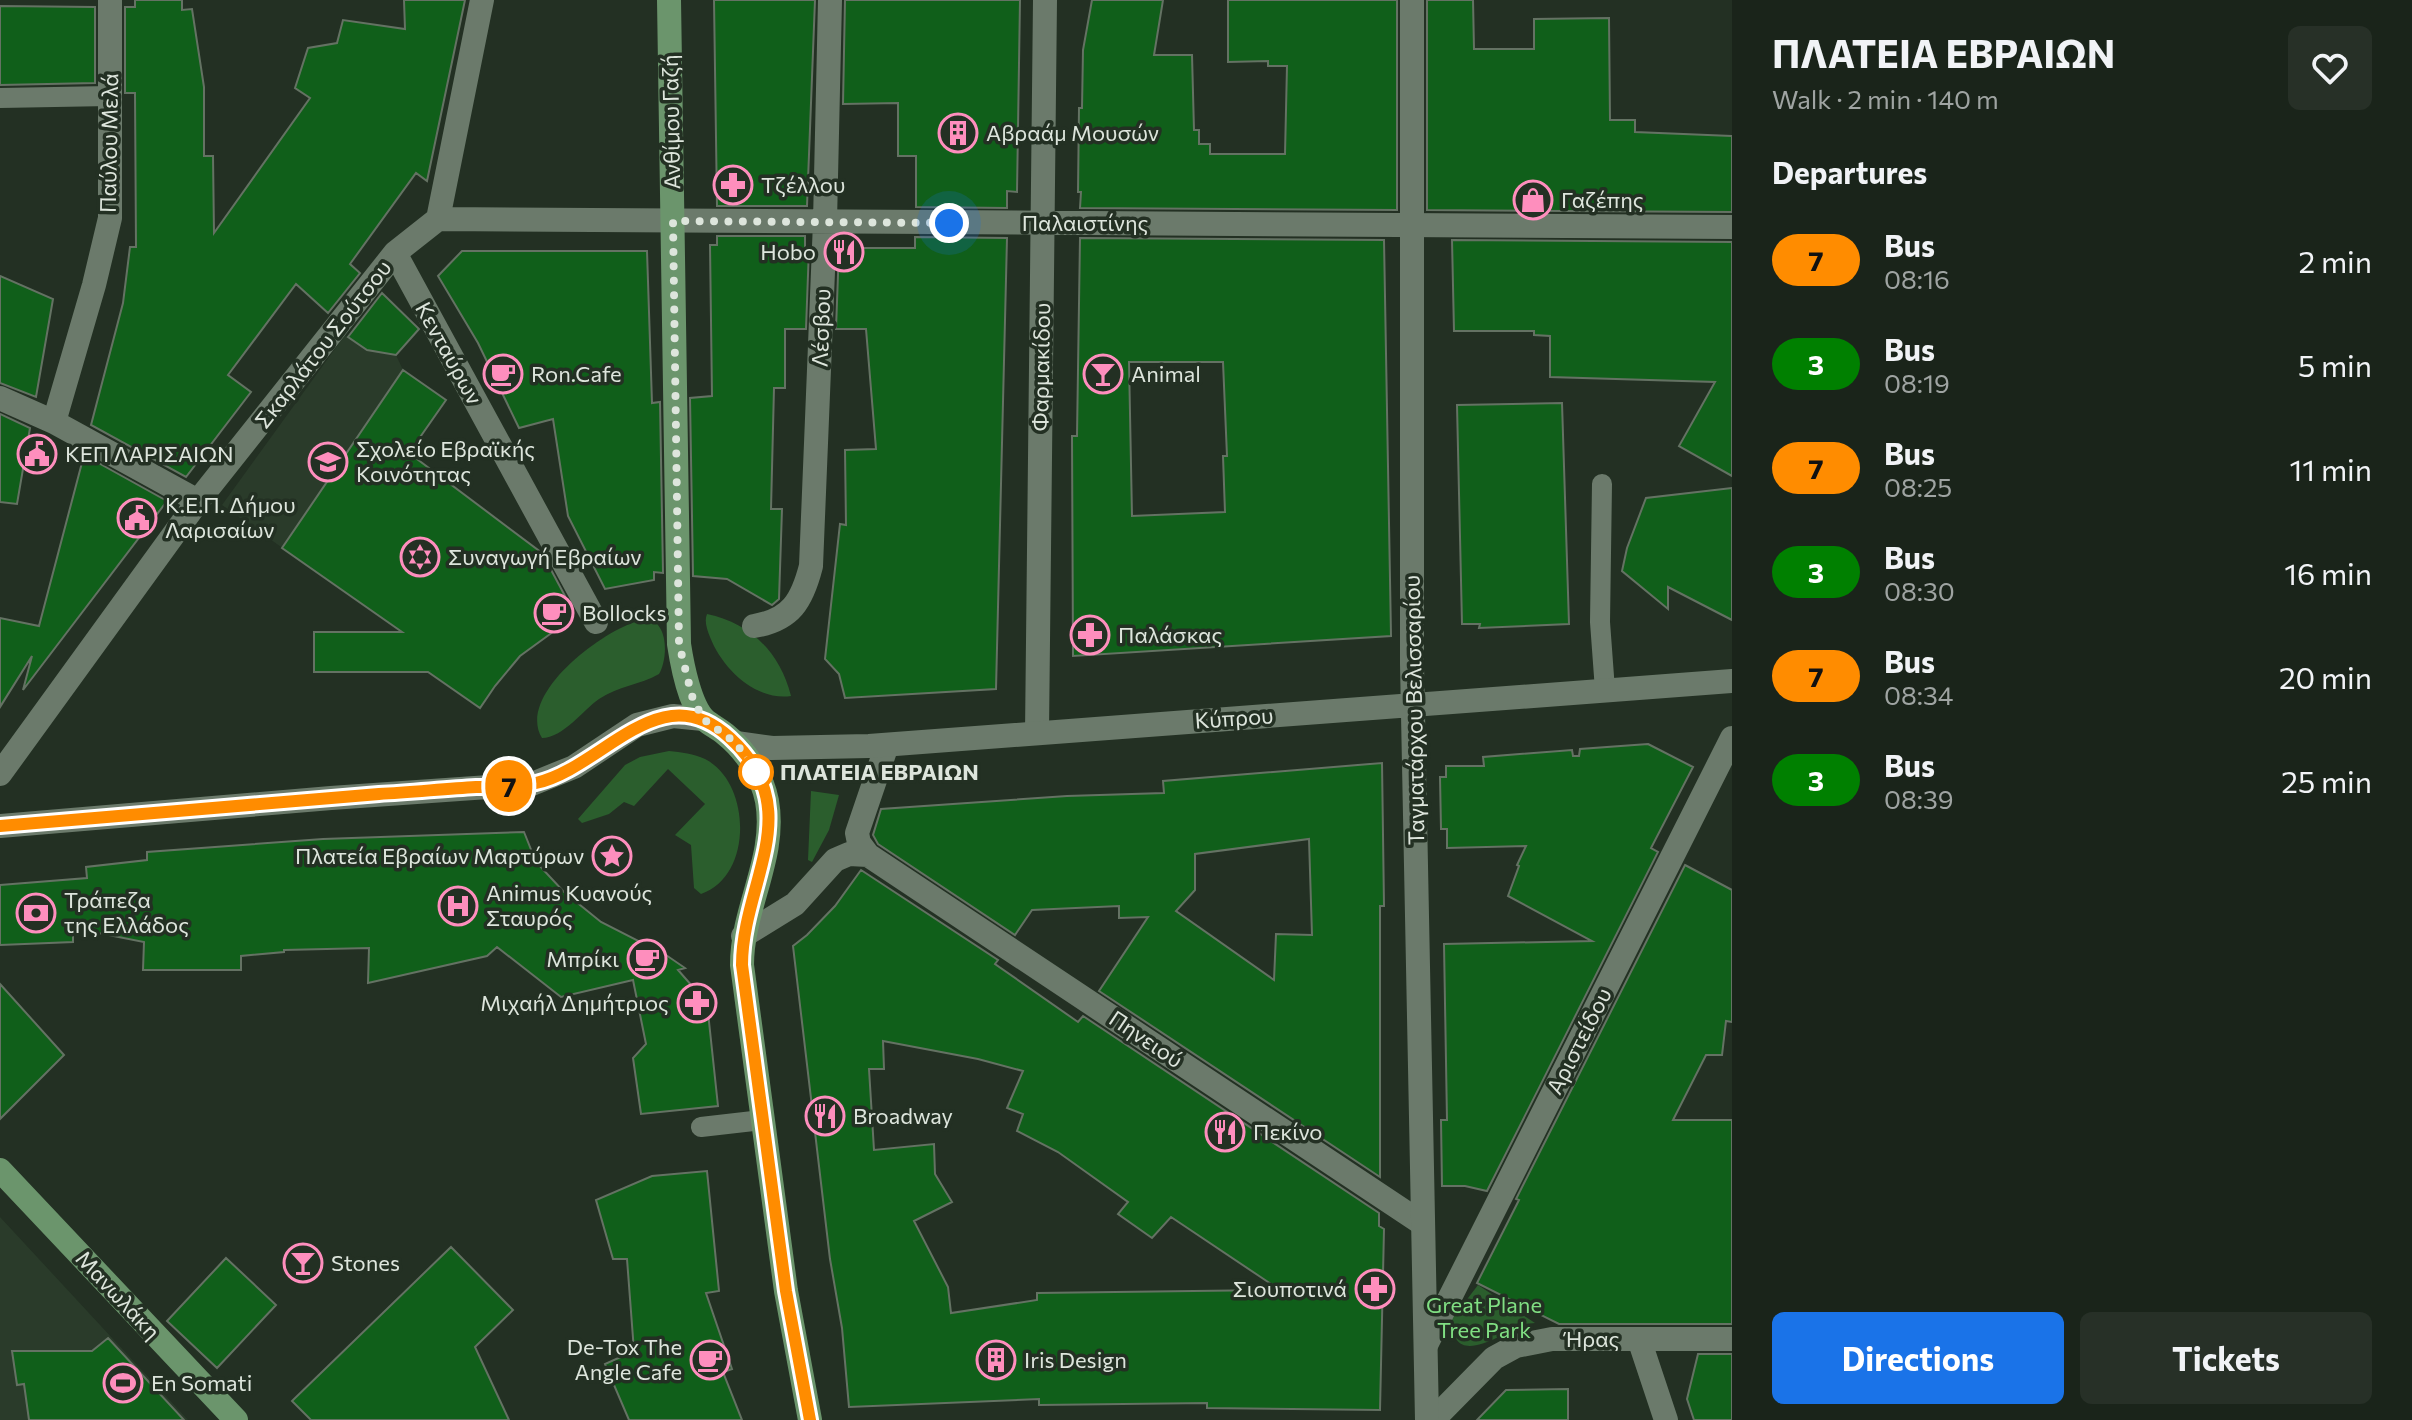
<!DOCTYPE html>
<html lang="en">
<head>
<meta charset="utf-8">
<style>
	:root { --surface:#1a241a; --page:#273027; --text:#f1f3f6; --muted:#9fa4a2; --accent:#1a73e8 }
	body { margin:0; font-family:Commissioner,sans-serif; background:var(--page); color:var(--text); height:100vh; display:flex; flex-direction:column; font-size:30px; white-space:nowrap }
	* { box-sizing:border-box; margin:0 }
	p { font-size:26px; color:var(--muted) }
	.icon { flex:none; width:44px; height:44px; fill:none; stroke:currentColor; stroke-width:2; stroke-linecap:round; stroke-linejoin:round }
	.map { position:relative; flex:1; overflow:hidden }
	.details { display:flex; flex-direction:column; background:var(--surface); width:680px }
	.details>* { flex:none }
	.badge { padding:0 16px; border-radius:26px; font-size:28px; line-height:52px }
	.you { position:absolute; width:40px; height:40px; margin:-20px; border:6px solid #fff; border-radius:50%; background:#1a73e8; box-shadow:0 0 0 12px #1a73e833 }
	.map>.badge { position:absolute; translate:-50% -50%; box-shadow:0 0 0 4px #fff }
	h2 { padding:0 40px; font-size:30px; line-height:72px }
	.round { display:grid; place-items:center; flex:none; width:84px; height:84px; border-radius:12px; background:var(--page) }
	.summary { display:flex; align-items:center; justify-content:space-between; height:136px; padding:0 40px }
	h1 { font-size:38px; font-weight:700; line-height:60px }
	.cta { display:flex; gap:16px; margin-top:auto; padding:16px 40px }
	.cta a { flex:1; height:92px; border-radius:12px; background:var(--accent); color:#fff; font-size:32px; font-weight:700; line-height:92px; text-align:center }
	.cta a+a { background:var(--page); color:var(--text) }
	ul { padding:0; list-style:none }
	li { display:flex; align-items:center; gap:24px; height:104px; padding:0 40px }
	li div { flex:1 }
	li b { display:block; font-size:30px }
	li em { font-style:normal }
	li .badge { min-width:88px; font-weight:700; text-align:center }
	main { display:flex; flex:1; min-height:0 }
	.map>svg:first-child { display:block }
</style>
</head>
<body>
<main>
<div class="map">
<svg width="1732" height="1420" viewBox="0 0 1732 1420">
	<rect width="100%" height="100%" fill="#233023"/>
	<!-- built -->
	<path fill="#2a3b2a" d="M345,335l22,15 29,5 7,15 43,30 -124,176 -100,-71z
		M0,1217l188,203h-188z"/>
	<!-- green -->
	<path fill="#2b5e2d" d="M707,614c43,9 73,38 84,82 -36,5 -69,-28 -81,-59 -3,-8 -6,-16 -3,-23z
		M646,619c23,2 22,40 13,55 -19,11 -41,12 -60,25 -16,11 -36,39 -57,39 -27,-44 66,-113 104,-119z
		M669,751c12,1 25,3 36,8 47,24 48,118 -4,135l-7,-6 -3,-43 -16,-10 30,-31 -37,-35 -34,37 -10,-4 -15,12 -27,9 -4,-4 47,-54 15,-8z
		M811,791l28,4 -10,35 -17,32 -4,-2z
		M1478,1285l57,38c-26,2 -83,53 -83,-4z"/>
	<!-- building -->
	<path fill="#105f1a" stroke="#647263" stroke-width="2" fill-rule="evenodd" d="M135,0h47v10l10,-1 12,78v69h9l1,77 96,-135 -15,-10 13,-40 29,-5 6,-23 62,9 -1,-29h61l-38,181 -11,-8 -66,91 10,9 -32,40 -32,-29 -68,91 23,17 -65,85 -95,-52 32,-122 7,-56h6l-1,-154h-10v-86h10z
		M714,0h101l-8,206h-90z
		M845,0h175l-3,192 -10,-1v17l-91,-1v-51h-18v-53l-55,1z
		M1092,0h71l-9,55h38l2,75h5v14h11v10h75l2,-88h-19v-5l-40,1v-62h169v210l-317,-2 1,-16h-3l1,-84h3l1,-58z
		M1427,0h46l1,49h60v-30l75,-1 1,102h25v12l97,4v76l-305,-2z
		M0,6l95,1v76l-95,2z
		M717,236h88v12h4l-3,81h-21v59h-11l-3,121h11l-3,90 -7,6 -45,-26 -34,-3 -3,-178 22,-2 -2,-151h7z
		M915,237l92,1 -11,451 -151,9 -6,-24 -14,-15 15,-135 6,1 -1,-75 31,-1 -10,-120h-30l3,-81h76z
		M1080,238l304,2 7,396 -318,20 -1,-220h5zM1129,362h94l4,94h-4l2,56 -93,4z
		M1452,240l280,2v234l-53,-30 36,-64 -165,-5v-41l-16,-1v-4h-80z
		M462,251h185l5,152 8,-1 3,171 -9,-1v8l-49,9 -37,-73 -15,-97 -34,9 -41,-85 -40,-67z
		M0,276l53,23 -17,98 -36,-14z
		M382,293l37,36 -23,26 -29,-5 -19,-13z
		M403,370l43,30 -37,53 133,100 23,43 -8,1 11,24 -48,35 -25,30 -15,22 -52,-36h-114v-40h88l-120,-84z
		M1562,403l7,221 -90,4 1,-4h-18l-5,-219z
		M0,414l30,14 -13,76 -17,-2z
		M84,455l83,46 -144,189 9,-34 -32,51v-89l39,8z
		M1732,488v132l-64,-33v22l-46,-38 5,-23 19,-50z
		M1648,744l45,23 -42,81 7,4 -171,339 -22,-5h-23l-1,-66h6l-3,-176 148,-3 -84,-45 11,-30 -2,-1 9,-19 -79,2v-19h-6l-1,-52h6v-11h38l-1,-9 89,-7 1,6h6l1,-7z
		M1382,763l2,143h-4v271l-281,-186 49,-74 -29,1v-12l-87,4 -17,25 -137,-91 -5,-9 8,-26 186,-13 97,-3 -1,-12zM1309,839l3,96 -36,-1 -2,46 -98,-69 19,-21v-36z
		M524,832l12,30 28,30 37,30 65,33 19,13 -7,2 29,33 11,103 -77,8 -8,-56 13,-14 -13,-64 -72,17 -64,-50 -10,9 -119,27 1,-35 -85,2v2l-43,4v14h-98l1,-28 -71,-14v14l-73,3v-60l87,-7 -1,-11 61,-7v-8l176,-13z
		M1685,865l47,25v132l-6,-1 -4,34h-16l-33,65h59v204h-173l-82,-41 42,-83 -3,-1z
		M861,870l137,90 -3,4 83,58 5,-6 296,197v13l5,3 -4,181 -173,-2v-5l-168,2v-6l-190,8 -7,-79 -12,-69 -37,-313 14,-11 28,-29zM883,1041l95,18 45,12 -16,37 16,6 -6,17 41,21 70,50 -10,12 34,24 19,-21 109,73 -243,3v7l-86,13 -3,-26 -34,-66 38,-19 -17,-28 -1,-30 -60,6 -5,-81h15z
		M0,984l64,71 -64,64z
		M707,1171l12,120 -13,2 26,76 -9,3 19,48h-113l-24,-56 29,-13 -7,-92h-14l-17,-59 56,-24z
		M451,1247l62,63 -38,37 34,73h-198l-19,-19z
		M226,1258l50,47 -59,63 -50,-47z
		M108,1338l76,82h-155l-5,-36 -7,1 -5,-34h80z
		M1698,1354h34v66h-38l-7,-21z
		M1568,1389v31h-91l29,-30z"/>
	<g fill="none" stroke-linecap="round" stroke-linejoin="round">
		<!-- lane -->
		<path stroke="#6b7a6b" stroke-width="20" d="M0,98l110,-2
			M1602,484l-2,138 5,68
			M701,1127l61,-7"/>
		<!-- street -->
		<path stroke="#6b7a6b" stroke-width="24" d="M438,219l1294,8
			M395,253l201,369
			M0,398l54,24 144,79
			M54,422l40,-137 16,-67v-218
			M754,626c37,-6 48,-25 57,-60l14,-344 5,-222
			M1037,733l8,-733
			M887,745l-30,88 2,10 9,12 555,369
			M0,774l198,-273 197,-248 43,-34 44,-219
			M743,936l52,-32 40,-44 14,-6 19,1
			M1639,1339l27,81
			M1426,1345l306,-607
			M1433,1420l61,-62 22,-12 36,-7h180"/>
		<!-- secondary -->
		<path stroke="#6b7a6b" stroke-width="24" d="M1412,0v664l15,756
			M736,743l36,5 97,-2 863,-65
			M0,826l331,-28 201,-14 42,-17 63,-42 36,-9 30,3"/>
		<!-- primary -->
		<path stroke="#6b956c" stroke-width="24" d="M669,0l10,644c3,20 11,62 26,76 6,5 14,9 20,14 20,16 37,41 42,67 10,56 -25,107 -25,164l44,326 24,129
			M0,1170l236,250"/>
	</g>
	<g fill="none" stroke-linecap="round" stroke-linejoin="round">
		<!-- line casing -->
		<g stroke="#fff" stroke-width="18">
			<path id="line" d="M0,826c126,-11 253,-21 379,-32 33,-2 65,-5 97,-7 20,-1 40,1 60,-4 67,-15 124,-110 194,-45 79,72 12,144 12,227l44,326 24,129"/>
		</g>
		<!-- line -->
		<use href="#line" stroke="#ff8c00" stroke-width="12"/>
		<!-- walk -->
		<path stroke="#dde5dc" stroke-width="8" stroke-dasharray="0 14.4" d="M756,772l-20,-29 -33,-24 -11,-23 -13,-52 -6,-423 276,2"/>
	</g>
	<!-- icons -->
	<defs>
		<g id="building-ring" transform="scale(2)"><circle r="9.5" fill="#233023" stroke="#fe8ebd" stroke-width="1.5"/><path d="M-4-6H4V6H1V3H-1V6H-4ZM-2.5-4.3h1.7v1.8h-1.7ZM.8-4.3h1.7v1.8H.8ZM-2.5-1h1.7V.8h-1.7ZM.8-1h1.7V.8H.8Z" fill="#fe8ebd"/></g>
		<g id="pharmacy-ring" transform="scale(2)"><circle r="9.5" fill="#233023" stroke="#fe8ebd" stroke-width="1.5"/><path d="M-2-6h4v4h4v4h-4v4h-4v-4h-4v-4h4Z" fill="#fe8ebd"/></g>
		<g id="shop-ring" transform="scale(2)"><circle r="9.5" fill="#233023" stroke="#fe8ebd" stroke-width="1.5"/><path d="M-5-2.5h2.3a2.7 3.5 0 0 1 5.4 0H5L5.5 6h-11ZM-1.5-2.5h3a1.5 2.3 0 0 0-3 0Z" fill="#fe8ebd"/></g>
		<g id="restaurant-ring" transform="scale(2)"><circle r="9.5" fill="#233023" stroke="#fe8ebd" stroke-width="1.5"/><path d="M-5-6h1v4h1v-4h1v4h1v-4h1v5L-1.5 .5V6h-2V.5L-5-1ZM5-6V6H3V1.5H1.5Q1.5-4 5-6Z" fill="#fe8ebd"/></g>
		<g id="cafe-ring" transform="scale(2)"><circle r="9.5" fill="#233023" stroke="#fe8ebd" stroke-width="1.5"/><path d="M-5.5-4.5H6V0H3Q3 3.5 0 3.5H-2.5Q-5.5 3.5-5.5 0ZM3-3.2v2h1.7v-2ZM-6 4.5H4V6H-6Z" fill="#fe8ebd"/></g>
		<g id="bar-ring" transform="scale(2)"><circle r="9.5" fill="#233023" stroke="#fe8ebd" stroke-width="1.5"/><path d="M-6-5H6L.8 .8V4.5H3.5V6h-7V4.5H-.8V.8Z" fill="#fe8ebd"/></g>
		<g id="civic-ring" transform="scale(2)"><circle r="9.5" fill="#233023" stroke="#fe8ebd" stroke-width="1.5"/><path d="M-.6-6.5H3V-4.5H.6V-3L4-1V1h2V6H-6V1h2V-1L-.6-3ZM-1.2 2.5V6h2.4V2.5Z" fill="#fe8ebd"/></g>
		<g id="school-ring" transform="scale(2)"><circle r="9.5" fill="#233023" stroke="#fe8ebd" stroke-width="1.5"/><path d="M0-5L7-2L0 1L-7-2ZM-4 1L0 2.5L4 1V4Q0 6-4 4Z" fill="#fe8ebd"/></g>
		<g id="synagogue-ring" transform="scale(2)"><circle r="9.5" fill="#233023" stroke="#fe8ebd" stroke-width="1.5"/><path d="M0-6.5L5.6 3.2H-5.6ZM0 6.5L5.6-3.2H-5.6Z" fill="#fe8ebd"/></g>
		<g id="sight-ring" transform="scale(2)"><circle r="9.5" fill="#233023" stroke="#fe8ebd" stroke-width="1.5"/><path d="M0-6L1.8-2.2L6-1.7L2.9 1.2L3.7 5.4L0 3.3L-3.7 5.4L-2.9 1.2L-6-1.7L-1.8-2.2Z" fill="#fe8ebd"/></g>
		<g id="hospital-ring" transform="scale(2)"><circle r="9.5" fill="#233023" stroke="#fe8ebd" stroke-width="1.5"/><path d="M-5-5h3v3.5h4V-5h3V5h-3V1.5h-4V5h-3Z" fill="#fe8ebd"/></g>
		<g id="bank-ring" transform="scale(2)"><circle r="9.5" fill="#233023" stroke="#fe8ebd" stroke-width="1.5"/><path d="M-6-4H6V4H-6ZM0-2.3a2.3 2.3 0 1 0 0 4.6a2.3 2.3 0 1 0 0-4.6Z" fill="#fe8ebd"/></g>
		<g id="stadium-ring" transform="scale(2)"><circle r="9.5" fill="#233023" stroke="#fe8ebd" stroke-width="1.5"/><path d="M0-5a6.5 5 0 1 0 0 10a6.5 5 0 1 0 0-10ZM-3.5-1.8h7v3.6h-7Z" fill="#fe8ebd"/></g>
	</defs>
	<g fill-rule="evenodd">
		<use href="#building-ring" x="958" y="133"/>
		<use href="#pharmacy-ring" x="733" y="185"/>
		<use href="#shop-ring" x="1533" y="200"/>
		<use href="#restaurant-ring" x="844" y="252"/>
		<use href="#cafe-ring" x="503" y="374"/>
		<use href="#bar-ring" x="1103" y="374"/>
		<use href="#civic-ring" x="37" y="454"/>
		<use href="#school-ring" x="328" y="462"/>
		<use href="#civic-ring" x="137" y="518"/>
		<use href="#synagogue-ring" x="420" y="557"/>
		<use href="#cafe-ring" x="554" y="613"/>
		<use href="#pharmacy-ring" x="1090" y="635"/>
		<use href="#sight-ring" x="612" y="856"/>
		<use href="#hospital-ring" x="458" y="906"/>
		<use href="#bank-ring" x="36" y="913"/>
		<use href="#cafe-ring" x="647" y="959"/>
		<use href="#pharmacy-ring" x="697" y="1003"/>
		<use href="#restaurant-ring" x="825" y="1116"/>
		<use href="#restaurant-ring" x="1225" y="1132"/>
		<use href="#bar-ring" x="303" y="1263"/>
		<use href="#pharmacy-ring" x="1375" y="1289"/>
		<use href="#cafe-ring" x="710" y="1360"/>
		<use href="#building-ring" x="996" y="1360"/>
		<use href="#stadium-ring" x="123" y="1383"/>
	</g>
	<!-- markers -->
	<circle fill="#fff" stroke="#ff8c00" stroke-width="4" cx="756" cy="772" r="16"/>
	<g text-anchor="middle" stroke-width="7" stroke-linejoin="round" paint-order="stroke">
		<!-- street labels -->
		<g font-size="22" fill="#dde5dc" stroke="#233023">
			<text transform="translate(671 122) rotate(-91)" y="8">Ανθίμου Γαζή</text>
			<text transform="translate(109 143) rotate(-89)" y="8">Παύλου Μελά</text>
			<text x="1085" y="231">Παλαιστίνης</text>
			<text transform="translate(821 328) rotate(-88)" y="8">Λέσβου</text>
			<text transform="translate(323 344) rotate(-52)" y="8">Σκαρλάτου Σούτσου</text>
			<text transform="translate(449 353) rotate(61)" y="8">Κενταύρων</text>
			<text transform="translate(1041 367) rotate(-89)" y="8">Φαρμακίδου</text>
			<text transform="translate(1414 710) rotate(-91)" y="8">Ταγματάρχου Βελισσαρίου</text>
			<text transform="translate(1234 718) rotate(-4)" y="8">Κύπρου</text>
			<text transform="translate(1146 1039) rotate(34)" y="8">Πηνειού</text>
			<text transform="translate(1579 1041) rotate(-63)" y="8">Αριστείδου</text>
			<text transform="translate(118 1295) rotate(47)" y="8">Μανωλάκη</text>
			<text x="1592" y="1347">Ήρας</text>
		</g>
		<!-- poi labels -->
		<g font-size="22" fill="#dde5dc" stroke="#233023" text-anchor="start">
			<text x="986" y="141">Αβραάμ Μουσών</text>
			<text x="761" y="193">Τζέλλου</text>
			<text x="1561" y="208">Γαζέπης</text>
			<text x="816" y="260" text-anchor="end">Hobo</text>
			<text x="531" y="382">Ron.Cafe</text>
			<text x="1131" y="382">Animal</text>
			<text x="356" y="457">Σχολείο Εβραϊκής<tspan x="356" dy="25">Κοινότητας</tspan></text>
			<text x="65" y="462">ΚΕΠ ΛΑΡΙΣΑΙΩΝ</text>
			<text x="165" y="513">Κ.Ε.Π. Δήμου<tspan x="165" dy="25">Λαρισαίων</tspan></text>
			<text x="448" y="565">Συναγωγή Εβραίων</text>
			<text x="582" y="621">Bollocks</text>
			<text x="1118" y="643">Παλάσκας</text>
			<text x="584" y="864" text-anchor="end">Πλατεία Εβραίων Μαρτύρων</text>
			<text x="486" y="901">Animus Κυανούς<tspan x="486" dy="25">Σταυρός</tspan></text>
			<text x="64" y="908">Τράπεζα<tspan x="64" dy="25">της Ελλάδος</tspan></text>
			<text x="619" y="967" text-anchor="end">Μπρίκι</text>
			<text x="669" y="1011" text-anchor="end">Μιχαήλ Δημήτριος</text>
			<text x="853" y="1124">Broadway</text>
			<text x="1253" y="1140">Πεκίνο</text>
			<text x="331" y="1271">Stones</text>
			<text x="1347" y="1297" text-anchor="end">Σιουποτινά</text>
			<text x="682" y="1355" text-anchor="end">De-Tox The<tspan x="682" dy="25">Angle Cafe</tspan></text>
			<text x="1024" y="1368">Iris Design</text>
			<text x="151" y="1391">En Somati</text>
		</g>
		<!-- stop labels -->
		<g font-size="22" font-weight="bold" fill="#dde5dc" stroke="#233023" text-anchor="start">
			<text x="780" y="780">ΠΛΑΤΕΙΑ ΕΒΡΑΙΩΝ</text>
		</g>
		<!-- park labels -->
		<g font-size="22" fill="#80df83" stroke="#233023">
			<text x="1484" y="1313">Great Plane<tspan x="1484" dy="25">Tree Park</tspan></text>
		</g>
	</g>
</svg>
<div class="you" style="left:949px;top:223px"></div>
<b class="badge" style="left:509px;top:786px;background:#ff8c00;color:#111">7</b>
</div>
<section class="details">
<div class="summary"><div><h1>ΠΛΑΤΕΙΑ ΕΒΡΑΙΩΝ</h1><p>Walk · 2 min · 140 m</p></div><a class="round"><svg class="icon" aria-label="heart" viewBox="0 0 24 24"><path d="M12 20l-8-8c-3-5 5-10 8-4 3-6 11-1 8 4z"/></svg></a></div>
<h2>Departures</h2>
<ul>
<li><span class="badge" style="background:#ff8c00;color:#111">7</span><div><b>Bus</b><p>08:16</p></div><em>2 min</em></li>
<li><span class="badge" style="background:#008000;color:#fff">3</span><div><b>Bus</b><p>08:19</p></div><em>5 min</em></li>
<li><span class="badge" style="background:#ff8c00;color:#111">7</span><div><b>Bus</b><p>08:25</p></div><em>11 min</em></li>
<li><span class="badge" style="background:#008000;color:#fff">3</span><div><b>Bus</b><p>08:30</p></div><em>16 min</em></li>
<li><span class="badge" style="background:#ff8c00;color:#111">7</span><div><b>Bus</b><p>08:34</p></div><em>20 min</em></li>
<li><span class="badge" style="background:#008000;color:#fff">3</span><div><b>Bus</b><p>08:39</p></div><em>25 min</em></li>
</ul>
<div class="cta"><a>Directions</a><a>Tickets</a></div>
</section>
</main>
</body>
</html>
